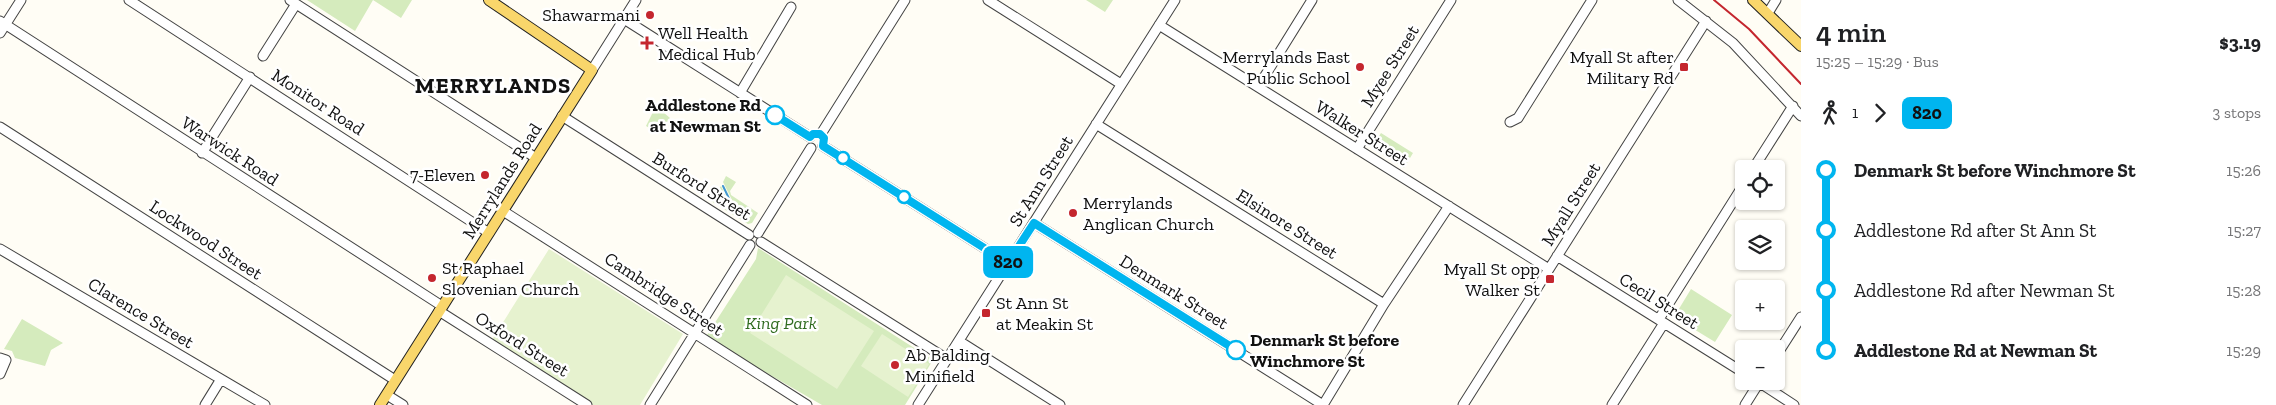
<!DOCTYPE html>
<html lang="en">
<head>
<meta charset="utf-8">
<style>
	:root { --surface:#fff; --page:#f6f6f6; --text:#202124; --muted:#757577 }
	body { margin:0; font-family:"Zilla Slab",serif; background:var(--page); color:var(--text); height:100vh; display:flex; flex-direction:column; font-size:19px; white-space:nowrap }
	* { box-sizing:border-box; margin:0 }
	p { font-size:16px; color:var(--muted) }
	.icon { flex:none; width:28px; height:28px; fill:none; stroke:currentColor; stroke-width:2; stroke-linecap:round; stroke-linejoin:round }
	.map { position:relative; flex:1; overflow:hidden }
	.sheet { display:flex; flex-direction:column; background:var(--surface); width:475px }
	.sheet>* { flex:none }
	.badge { padding:0 10px; border-radius:8px; font-size:18px; line-height:32px }
	.buttons { position:absolute; left:1735px; top:160px; display:grid; gap:10px }
	.buttons a { display:grid; place-items:center; width:50px; height:50px; border-radius:5px; background:var(--surface); box-shadow:0 1px 4px #0004; font-size:25px }
	.map>.badge { position:absolute; translate:-50% -50%; box-shadow:0 0 0 2px #fff }
	.legs { display:flex; align-items:center; gap:8px; height:55px; padding:0 15px; font-size:16px }
	.legs p { margin-inline-start:auto }
	.overview { display:flex; align-items:center; justify-content:space-between; height:85px; padding:0 15px }
	h1 { font-size:28px; font-weight:600; line-height:38px }
	ul { padding:0 15px; list-style:none }
	li { display:flex; align-items:center; gap:18px; height:60px; font-size:19px }
	li i { display:grid; place-items:center; width:8px; height:100%; margin:0 6px; background:currentColor }
	li i::after { content:''; width:12px; height:12px; margin:-6px; border:4px solid; border-radius:50%; background:var(--surface) }
	li p { margin-inline-start:auto }
	li:first-child i { background:linear-gradient(#0000 50%,currentColor 0) }
	li:last-child i { background:linear-gradient(currentColor 50%,#0000 0) }
	main { display:flex; flex:1; min-height:0 }
	.map>svg:first-child { display:block }
</style>
</head>
<body>
<main>
<div class="map">
<svg width="1801" height="405" viewBox="0 0 1801 405">
	<rect width="100%" height="100%" fill="#fffdf5"/>
	<!-- green -->
	<path fill="#d5ebbd" d="M307,0h105l-11,18 -28,-18 -18,31z
		M1086,0h27l-8,12z
		M656,106l14,12 -10,16 -14,-8z
		M1381,133l32,20 -9,15 -29,-19 -2,-4z
		M726,176l10,6 -6,9 1,4 27,18 -6,10 -4,1 -37,-23 10,-15 15,30 3,-2 -16,-32z
		M758,248l175,112 -28,45h-83l-64,-37 -51,-33 49,-76z
		M1691,289l41,26 -17,27 -41,-25z
		M22,319l41,24 -12,7 -6,16 -30,-8 -3,-7 -8,-2z"/>
	<!-- pitch -->
	<path fill="#e6f2cf" d="M549,249l134,85 -43,71h-47l-103,-62z
		M786,275l88,56 -37,58 -87,-56z
		M882,334l47,30 -21,33 -47,-31z"/>
	<g fill="none" stroke-linecap="round" stroke-linejoin="round">
		<!-- stream -->
		<path stroke="#3f96cf" stroke-width="2" d="M723,186l14,29"/>
		<!-- minor casing -->
		<g stroke="#444" stroke-width="11">
			<path id="minor" d="M129,0l360,233
				M290,0l246,158
				M988,0l133,84
				M1678,0l55,43 68,73
				M1768,13l8,-13
				M624,19l186,118
				M0,21l442,285
				M1159,25l390,244
				M0,33l21,-33
				M263,56l33,-52
				M592,70l44,-70
				M1258,87l54,-87
				M740,93l51,-86
				M562,116l187,119
				M1510,122l8,-4 74,-118
				M1096,124l288,180
				M0,127l395,253
				M821,134l84,-134
				M823,146l185,117
				M1357,149l94,-149
				M202,153l48,-76
				M1753,169l40,-63
				M503,211l304,194
				M1034,223l289,182
				M758,233l53,-85
				M761,242l186,117
				M0,249l265,156
				M1557,256l187,117
				M439,311l148,94
				M1659,319l85,-135
				M959,341l101,64
				M1776,356l25,-39
				M0,358l6,2 -6,14
				M1757,381l37,24
				M387,395l16,10
				M205,405l16,-26
				M650,405l100,-160
				M918,405l257,-405
				M1323,405l61,-101 65,-98
				M1463,405l243,-384
				M1612,405l52,-82
				M1745,405l15,-24"/>
		</g>
		<!-- major casing -->
		<g stroke="#222" stroke-width="12">
			<path id="major" d="M1753,0l48,46
				M380,405l212,-335 -103,-70"/>
		</g>
		<!-- minor -->
		<use href="#minor" stroke="#fff" stroke-width="9"/>
		<!-- major -->
		<use href="#major" stroke="#f9d66b" stroke-width="10"/>
		<!-- rail -->
		<path stroke="#c4262e" stroke-width="2" d="M1714,0l35,29 52,55"/>
	</g>
	<g fill="none" stroke-linecap="round" stroke-linejoin="round">
		<!-- line-1 casing -->
		<g stroke="#fff" stroke-width="11">
			<path id="line-1" d="M775,115l35,22 3,-3h7l4,4 -1,8 185,117 26,-40 202,127"/>
		</g>
		<!-- line-1 -->
		<use href="#line-1" stroke="#00b5ef" stroke-width="8"/>
	</g>
	<!-- markers -->
	<g fill="#c4262e" stroke="#fff" stroke-width="2">
		<circle cx="650" cy="15" r="5"/>
		<path d="M644.5 35.5h5v5h5v5h-5v5h-5v-5h-5v-5h5z"/>
		<circle cx="1360" cy="67" r="5"/>
		<rect x="1679" y="62" width="10" height="10" rx="2.5"/>
		<circle cx="485" cy="175" r="5"/>
		<circle cx="1073" cy="213" r="5"/>
		<circle cx="432" cy="278" r="5"/>
		<rect x="1545" y="274" width="10" height="10" rx="2.5"/>
		<rect x="981" y="308" width="10" height="10" rx="2.5"/>
		<circle cx="895" cy="365" r="5"/>
	</g>
	<g fill="#fff" stroke="#00b5ef" stroke-width="2.5">
		<circle cx="775" cy="115" r="9"/>
		<circle cx="843" cy="158" r="6"/>
		<circle cx="904" cy="197" r="6"/>
		<circle cx="1236" cy="350" r="9"/>
	</g>
	<g text-anchor="middle" stroke-width="5" stroke-linejoin="round" paint-order="stroke">
		<!-- poi labels -->
		<g font-size="18" fill="#111" stroke="#fff" text-anchor="end">
			<text x="640" y="21">Shawarmani</text>
			<text x="658" y="39" text-anchor="start">Well Health<tspan x="658" dy="21">Medical Hub</tspan></text>
			<text x="1350" y="63">Merrylands East<tspan x="1350" dy="21">Public School</tspan></text>
			<text x="1674" y="63">Myall St after<tspan x="1674" dy="21">Military Rd</tspan></text>
			<text x="475" y="181">7-Eleven</text>
			<text x="1083" y="209" text-anchor="start">Merrylands<tspan x="1083" dy="21">Anglican Church</tspan></text>
			<text x="442" y="274" text-anchor="start">St Raphael<tspan x="442" dy="21">Slovenian Church</tspan></text>
			<text x="1540" y="275">Myall St opp<tspan x="1540" dy="21">Walker St</tspan></text>
			<text x="996" y="309" text-anchor="start">St Ann St<tspan x="996" dy="21">at Meakin St</tspan></text>
			<text x="905" y="361" text-anchor="start">Ab Balding<tspan x="905" dy="21">Minifield</tspan></text>
		</g>
		<!-- street labels -->
		<g font-size="18" fill="#111" stroke="#fff">
			<text transform="translate(1390 66) rotate(-58)" y="6">Myee Street</text>
			<text transform="translate(318 102) rotate(33)" y="6">Monitor Road</text>
			<text transform="translate(1362 133) rotate(32)" y="6">Walker Street</text>
			<text transform="translate(230 151) rotate(33)" y="6">Warwick Road</text>
			<text transform="translate(502 181) rotate(-58)" y="6">Merrylands Road</text>
			<text transform="translate(1041 181) rotate(-58)" y="6">St Ann Street</text>
			<text transform="translate(702 186) rotate(32)" y="6">Burford Street</text>
			<text transform="translate(1571 204) rotate(-58)" y="6">Myall Street</text>
			<text transform="translate(1287 224) rotate(32)" y="6">Elsinore Street</text>
			<text transform="translate(206 240) rotate(33)" y="6">Lockwood Street</text>
			<text transform="translate(1174 292) rotate(32)" y="6">Denmark Street</text>
			<text transform="translate(664 294) rotate(33)" y="6">Cambridge Street</text>
			<text transform="translate(1659 301) rotate(32)" y="6">Cecil Street</text>
			<text transform="translate(141 313) rotate(31)" y="6">Clarence Street</text>
			<text transform="translate(522 344) rotate(32)" y="6">Oxford Street</text>
		</g>
		<!-- stop labels -->
		<g font-size="18" font-weight="bold" fill="#111" stroke="#fff" text-anchor="end">
			<text x="761" y="111">Addlestone Rd<tspan x="761" dy="21">at Newman St</tspan></text>
			<text x="1250" y="346" text-anchor="start">Denmark St before<tspan x="1250" dy="21">Winchmore St</tspan></text>
		</g>
		<!-- park labels -->
		<g font-size="18" font-style="italic" fill="#2f6b1f" stroke="#fff">
			<text x="781" y="329">King Park</text>
		</g>
		<!-- district labels -->
		<g font-size="22" font-weight="bold" letter-spacing="1" fill="#111" stroke="#fff">
			<text x="493" y="93">MERRYLANDS</text>
		</g>
	</g>
</svg>
<div class="buttons">
<a><svg class="icon" aria-label="locate" viewBox="0 0 24 24"><circle cx="12" cy="12" r="6"/><path d="M12 2v4M12 18v4M2 12h4M18 12h4"/></svg></a>
<a><svg class="icon" aria-label="layers" viewBox="0 0 24 24"><path d="M12 4l9 5-9 5-9-5zM3 14l9 5 9-5"/></svg></a>
<a>+</a>
<a>−</a>
</div>
<b class="badge" style="left:1008px;top:262px;background:#00b5ef;color:#111">820</b>
</div>
<section class="sheet">
<div class="overview"><div><h1>4 min</h1><p>15:25 – 15:29 · Bus</p></div><b>$3.19</b></div>
<div class="legs"><svg class="icon" aria-label="walk" viewBox="0 0 24 24"><circle cx="13" cy="4" r="2"/><path d="M13 8l-2 6 4 7M11 14l-3 7M7 12l3-4h3l4 4"/></svg>1<svg class="icon" aria-label="forward" viewBox="0 0 24 24"><path d="M9 5l7 7-7 7"/></svg><b class="badge" style="background:#00b5ef;color:#111">820</b><p>3 stops</p></div>
<ul>
<li><i style="color:#00b5ef"></i><b>Denmark St before Winchmore St</b><p>15:26</p></li>
<li><i style="color:#00b5ef"></i><span>Addlestone Rd after St Ann St</span><p>15:27</p></li>
<li><i style="color:#00b5ef"></i><span>Addlestone Rd after Newman St</span><p>15:28</p></li>
<li><i style="color:#00b5ef"></i><b>Addlestone Rd at Newman St</b><p>15:29</p></li>
</ul>
</section>
</main>
</body>
</html>
